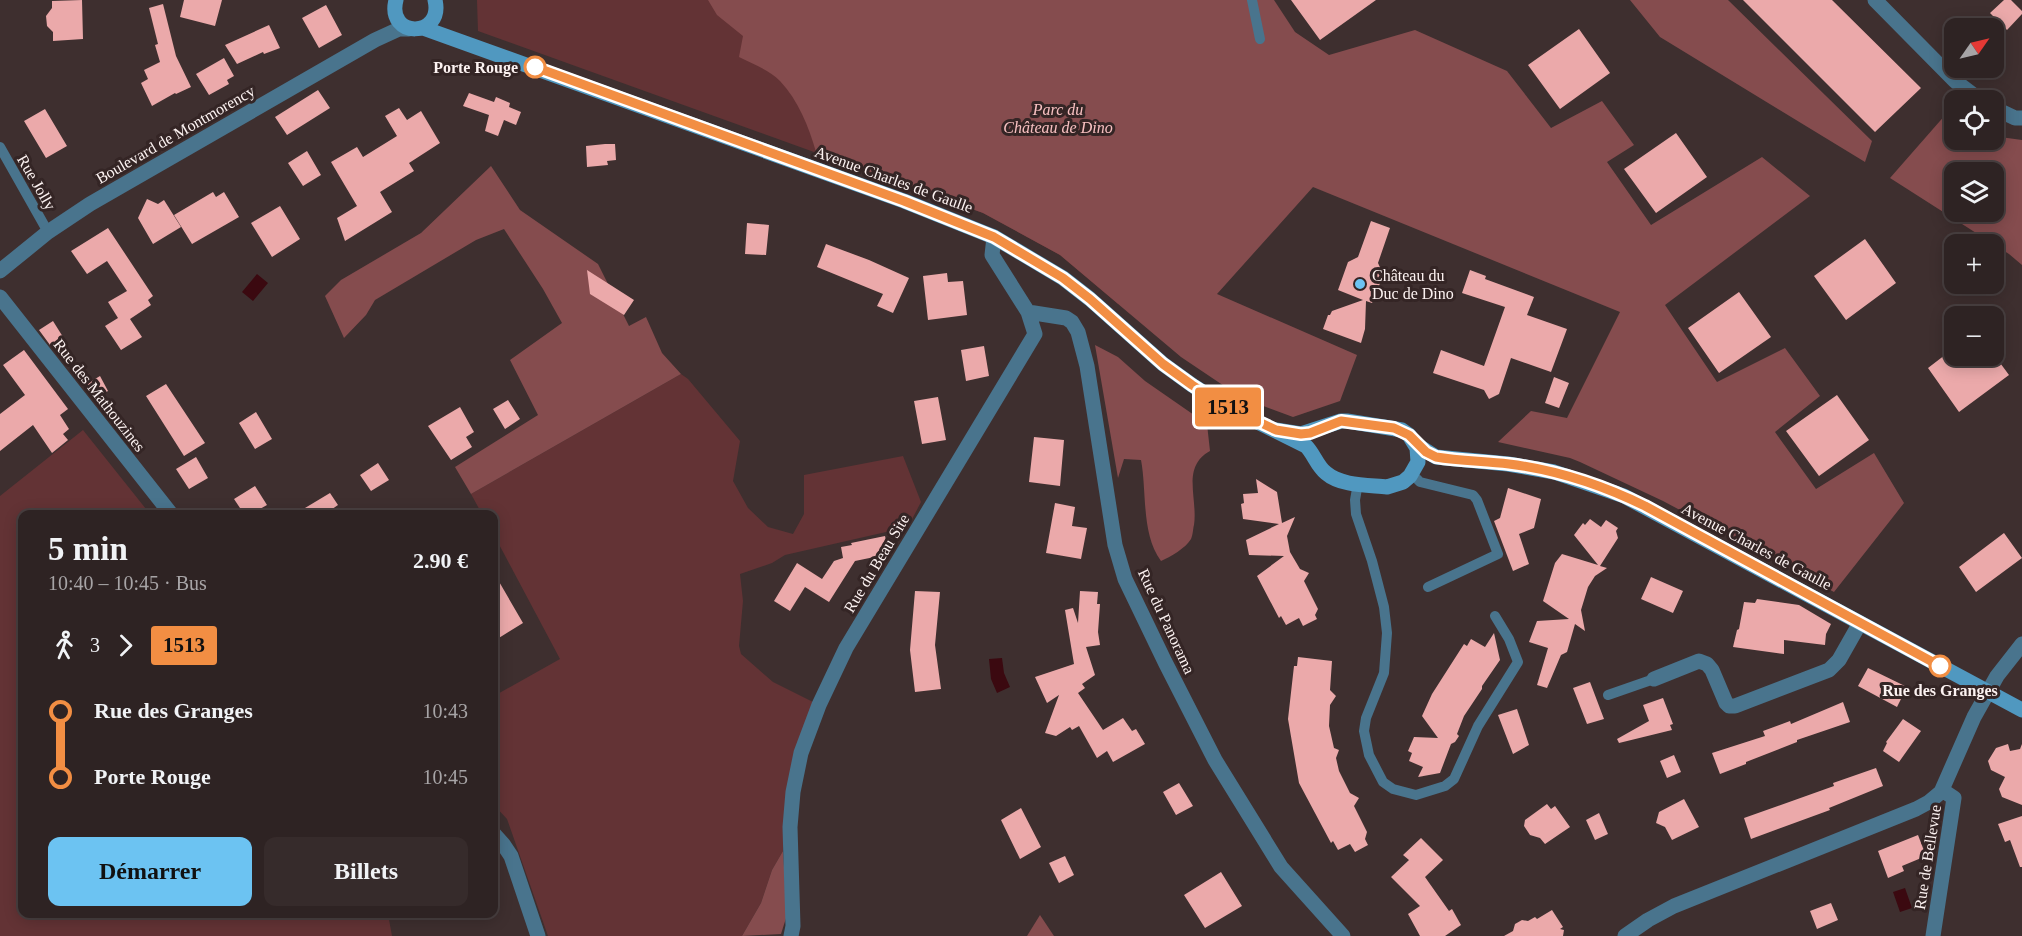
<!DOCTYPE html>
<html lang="fr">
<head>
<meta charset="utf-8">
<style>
	:root { --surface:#2e2323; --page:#362b2b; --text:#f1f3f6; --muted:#a7a4a6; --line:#494041; --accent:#6cc3f2 }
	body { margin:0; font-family:"Times New Roman",serif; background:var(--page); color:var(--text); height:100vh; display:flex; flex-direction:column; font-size:22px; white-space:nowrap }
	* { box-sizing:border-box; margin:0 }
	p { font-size:20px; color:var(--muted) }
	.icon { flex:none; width:33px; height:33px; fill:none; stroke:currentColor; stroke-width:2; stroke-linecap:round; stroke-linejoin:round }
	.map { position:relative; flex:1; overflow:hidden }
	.details { position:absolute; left:18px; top:510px; width:480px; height:408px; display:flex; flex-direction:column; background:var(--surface); border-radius:12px; box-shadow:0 3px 15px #0003,0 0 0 2px var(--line) }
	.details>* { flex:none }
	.badge { padding:0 12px; border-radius:4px; font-size:21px; line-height:39px }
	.needle { width:39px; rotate:56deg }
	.tools { position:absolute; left:1944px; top:18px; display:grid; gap:12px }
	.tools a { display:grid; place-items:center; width:60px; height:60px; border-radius:12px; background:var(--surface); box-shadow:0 3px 15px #0003,0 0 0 2px var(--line); font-size:30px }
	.map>.badge { position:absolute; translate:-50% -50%; box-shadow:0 0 0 3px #fff }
	.legs { display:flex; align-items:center; gap:9px; height:66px; padding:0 30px; font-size:20px }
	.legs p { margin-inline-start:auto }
	.summary { display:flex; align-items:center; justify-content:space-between; height:102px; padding:0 30px }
	h1 { font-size:33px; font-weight:700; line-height:45px }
	.primary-button { display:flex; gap:12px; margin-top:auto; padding:12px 30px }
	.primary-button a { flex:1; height:69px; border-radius:12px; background:var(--accent); color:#111; font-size:24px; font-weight:700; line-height:69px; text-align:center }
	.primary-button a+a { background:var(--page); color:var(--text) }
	ul { padding:0 30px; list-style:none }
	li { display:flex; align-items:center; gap:21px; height:66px; font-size:22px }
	li i { display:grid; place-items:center; width:9px; height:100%; margin:0 8px; background:currentColor }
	li i::after { content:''; width:15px; height:15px; margin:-8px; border:4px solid; border-radius:50%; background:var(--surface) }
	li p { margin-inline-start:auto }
	li:first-child i { background:linear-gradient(#0000 50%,currentColor 0) }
	li:last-child i { background:linear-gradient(currentColor 50%,#0000 0) }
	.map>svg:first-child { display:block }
</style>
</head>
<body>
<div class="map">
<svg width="2022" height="936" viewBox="0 0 2022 936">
	<rect width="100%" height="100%" fill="#3e2f2f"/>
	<!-- green -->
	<path fill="#633335" d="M477,0h746l-105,304 -58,-49 -77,-42 -505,-182z
		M681,374l7,5 52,62 -7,40 15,27 20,19 25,7 11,-20v-39l99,-19 18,46 -13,25 -123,28 -13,8 -32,11 3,27 -4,45 2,8 32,28 46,23 -27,58 -9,88 -11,19 -11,33 -19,33h-194l-41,-117 -13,-14v-109l66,-37 -66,-124v-21h-12l-11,-20z
		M83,430l67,84h-128v400h366l4,22h-392v-440z"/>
	<!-- forest -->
	<path fill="#854c4e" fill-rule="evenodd" d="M708,0h566l21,32 34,23 86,-25 92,41 44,57 51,-27 32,44 -27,17 44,63 111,-68 48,39 -145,109 52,77 68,-34 35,48 -45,36 41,57 58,-36 30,50 -70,89 -171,-91 -83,-39 -10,-4 -72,-16 33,-31 36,7 53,-106 -307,-125 -96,107 140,61 -17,46 -47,16 -51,-19 -61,-41 -121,-102 -77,-42 -167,-61c-7,-25 -18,-52 -36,-71 -11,-11 -27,-17 -41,-24l4,-21 -26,-21z
		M1630,0h98l144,141 -7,21 -205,-125z
		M1954,105v35h40v-8l6,5 22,3v125l-13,-11 -119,-76zM1994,172v40h-40v-40z
		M491,166l29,44 78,54 31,62 17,-9 16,36 19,21 -210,120 -16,-27 83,-52 -28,-55 52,-37 -19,-34 -39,-60 -28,11 -101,60 -9,15 -22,23 -19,-42 16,-16 80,-47z
		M1095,345l23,12 27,24 62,43 3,27c-29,16 -12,47 -16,74 -1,3 -1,10 -3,14 -5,9 -21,18 -30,22 -20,-27 -14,-69 -20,-101l-17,-1 -6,19z
		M783,851l4,64 -6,19 -39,2 19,-33 11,-33z
		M1040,915l14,21h-27z"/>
	<!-- water -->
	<path fill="#3b0910" d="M257,274l11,9 -15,18 -11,-9z
		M1002,658l2,15 6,14 -13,6 -6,-14 -2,-20z
		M1905,888l7,20 -12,4 -7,-20z"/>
	<!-- building -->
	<path fill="#eba9aa" d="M82,0l1,39 -30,2v-9l-6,-6 -1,-10 6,-8v-7z
		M184,0h38l-7,26 -35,-9z
		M1291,0h85l-56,40z
		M1743,0h89l89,88 -46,44z
		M2004,0h7l11,11v3l-15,16 -17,-17z
		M163,4l13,52 15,31 -15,7 -1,-1 -23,13 -11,-23 7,-4 -4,-9 16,-8 -5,-17 3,-1 -9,-36z
		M326,5l16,30 -23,13 -17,-30z
		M269,25l11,23 -16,6 -1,-2 -26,12 -12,-19z
		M1579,29l31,44 -50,36 -32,-44z
		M224,58l10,18 -7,4 2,4 -20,11 -13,-21z
		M318,90l12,18 -43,27 -12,-18z
		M469,93l25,9 2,-5 14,6 -1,4 12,5 -5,13 -12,-5 -6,16 -13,-5 4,-16 -26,-9z
		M399,108l8,12 14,-9 19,32 -31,20 5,8 -34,21 12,20 -47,29 -8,-23 20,-12 -26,-44 26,-15 6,10 34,-21 -12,-20z
		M45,109l22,37 -21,12 -22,-37z
		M1676,133l31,44 -51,36 -32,-44z
		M605,144h10l1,16 -9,1 1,4 -21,2 -1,-21z
		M307,151l14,24 -18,11 -15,-23z
		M213,192l3,5 8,-5 15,25 -47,27 -18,-29z
		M147,199l11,5 6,-4 17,27 -28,17 -15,-26z
		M280,206l20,33 -28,18 -21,-34z
		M1371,221l19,7 -12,35 5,11 -5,15 -6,14 -6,-2 -1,28 -4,14 -38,-14 5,-14h2l2,-4 31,-11 -25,-10 10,-28 10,-5z
		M747,223l22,2 -3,30 -21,-1z
		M108,228l45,68 -5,4 3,5 -21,14 12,18 -21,13 -16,-24 13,-8 -10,-16 19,-11 -20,-30 -20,13 -16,-23z
		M1865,239l31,44 -50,37 -32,-44z
		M826,244l43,16 40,18 -16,35 -16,-7 6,-12 -66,-27z
		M587,270l47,30 -10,15 -34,-21z
		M1470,270l16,6 -1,3 49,18 -7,18 40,14 -16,43 -40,-14 -12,36 -10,5 -5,-9 -51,-17 8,-23 43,16 21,-59 -43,-14z
		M947,273l1,9 15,-1 4,34 -39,5 -5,-44z
		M1739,292l32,45 -52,36 -31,-45z
		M53,321l10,16 -13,8 -11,-15z
		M984,346l5,30 -23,5 -5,-31z
		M1954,348v8h41l14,19 -50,37 -31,-44z
		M24,350l44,59 -8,6 9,14 -6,5 5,6 -16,13 -19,-28 -33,26v-37l25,-19 -22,-30z
		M100,376l8,15 -15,9 -8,-15z
		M1554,377l15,6 -10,25 -14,-5z
		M166,384l39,59 -21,13 -38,-60z
		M1837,395l32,45 -50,36 -33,-45z
		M938,397l8,43 -24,4 -8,-43z
		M508,400l12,19 -15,10 -12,-20z
		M460,407l14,25 -8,5 6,10 -21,13 -23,-34z
		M256,412l16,27 -17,10 -16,-26z
		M1034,437l30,3 -4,46 -31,-4z
		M196,457l12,21 -19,11 -13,-20z
		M378,463l11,17 -18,11 -11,-16z
		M1256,479l21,13 5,31 13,-6 -8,19 3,16 10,17 9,4 -5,8 14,28 -3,6 2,4 -14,7 -4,-8 -13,7 -5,-9 -2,2 -22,-42 27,-20 -35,-1 -3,-15 33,-16 -36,-5 -2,-15 3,-1 -1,-9 15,-1z
		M255,486l12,19 -16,9h-7l-10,-15z
		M1508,488l33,11 -7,29 -15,6 10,30 -16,7 -19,-50 6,-3z
		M330,493l8,12 -13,9h-30z
		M1055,503l20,4 -3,19 15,2 -6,31 -35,-6z
		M1590,519l11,8 5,-7 12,8 -2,3 2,7 -18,28 7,2 -12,8 -7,11 -7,23 4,21 -10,-7 -8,28 -6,3 -14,33 -10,-3 11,-37 -19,-6 8,-21 32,-2 -26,-18 12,-38 7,-9 36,11 -24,-30 9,-12 2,2z
		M2004,533l18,25 -46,34 -17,-25z
		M885,536l4,18 -34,7 -26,41 -24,-15 -15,24 -16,-10 23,-38 25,16 12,-18 9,-3 -2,-11 11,-2 -1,-2z
		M494,573l29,50 -29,18z
		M1651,577l32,14 -10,22 -32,-14z
		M915,591l25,1 -5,53 6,44 -26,3 -5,-42z
		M1080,591l18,1 -1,12h3l-2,28 2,13 -14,2 9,28 -13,9 3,4 -7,5 25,37 20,-12 9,13 4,-2 9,15 -32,18 -6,-11 -10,7 -18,-32 -7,4 -2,-3 -14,9 -11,-3 14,-38 -12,8 -12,-26 39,-13 -9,-54 8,-2 5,15z
		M1757,599l42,6 32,19 -5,10 -1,11 -41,-5v14l-51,-7 4,-17 2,-1 5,-27 11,1z
		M1494,633l6,27 -18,26v3l-18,27 -7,18 2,2 -4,6 -4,2 -11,29 -22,4 5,-10 -14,-6 3,-8 -4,-2 6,-14 24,1 -16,-22 10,-22 32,-50 3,2 4,-7 14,8z
		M1298,657l34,4 -2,29 6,6 -6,9 -1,21 5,22 5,2 -3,8 3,13 11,22 9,5 -5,8 13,26 -2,7 3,6 -13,7 -5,-8 -12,6 -5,-9 -2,2 -32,-60 -11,-64 6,-53h3z
		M1868,668l39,19 -10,20 -39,-21z
		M1590,682l14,37 -17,5 -14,-36z
		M1663,698l10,26 -3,1 2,5 -53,13 -2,-4 32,-18 -6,-16z
		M1843,702l7,20 -53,18v2l-51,20v2l-26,10 -8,-21 53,-17 -2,-5 27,-10 1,3z
		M1517,709l12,36 -16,9 -15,-39z
		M1903,719l18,12 -22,31 -16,-11 4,-8 -1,-1z
		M2008,744l2,7 10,-2 2,-5v61l-20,-8 -3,-8 6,-12 -14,-7 -3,-9 8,-13z
		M1674,755l7,17 -14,6 -7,-17z
		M1876,768l7,18 -54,22 1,2 -79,29 -7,-21 90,-32 -1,-3z
		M1179,783l14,23 -17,9 -13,-23z
		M1684,799l15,28 -27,13 -7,-13 -9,-4 3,-11z
		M1547,804l4,5 4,-3 15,21 -25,17 -5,-6 -10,-3 -6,-9 1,-6z
		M1021,808l20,39 -21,12 -19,-39z
		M1599,813l9,21 -13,6 -9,-20z
		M2022,816v51h-2l-10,-27 -5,2 -7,-18z
		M1918,835l8,21 -24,10 2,5 -16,7 -10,-27z
		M1421,838l22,22 -18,17 24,34 3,-2 9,16 -16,11h-25l-12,-22 12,-8 -29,-29 18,-17 -6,-5z
		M1065,856l9,19 -15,8 -10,-20z
		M1221,872l21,34 -37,22 -21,-33z
		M1831,903l7,17 -21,9 -7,-18z
		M1552,910l11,17 -3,2 4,1 -1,6h-59l9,-5 2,-7 7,-4 6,1 7,-4 2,2z"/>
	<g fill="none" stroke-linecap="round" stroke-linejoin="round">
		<!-- service -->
		<path stroke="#49748d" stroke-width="10" d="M1252,0l8,39
			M0,147l48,85
			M1412,474l8,8 53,13 4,5 21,54 -70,33
			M1358,483l-3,17 1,14 16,47 12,46 3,26 -3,40 -18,45 -2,13 5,24 14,27 10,7 23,6 29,-9 9,-7 24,-53 40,-64 -9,-23 -14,-23
			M1608,695l46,-16"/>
		<!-- minor -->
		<path stroke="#49748d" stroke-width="15" d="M1875,0l80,81 25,19
			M1994,108l21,10h7
			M0,297l171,217
			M1028,312l38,6 6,4 6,10 9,34 28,179 10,34 40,83 50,98 66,107 62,69
			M1654,679l45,-18 8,3 5,6 14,33 3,3h6l94,-36 10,-10 21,-37
			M494,834l9,10 8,12 27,80
			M791,936l2,-10 -3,-99 3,-35 8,-39 18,-48 27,-57 189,-314 -7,-22 -36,-57 2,-18
			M1625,936l23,-16 26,-14 242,-97 13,-7 12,-10 33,-75 23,-41 25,-32
			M1933,936l21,-138 -12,-8"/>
		<!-- tertiary -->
		<path stroke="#49748d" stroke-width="15" d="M0,271l48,-39 42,-28 285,-164 24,-11h10"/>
		<!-- secondary -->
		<path stroke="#5098c0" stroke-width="15" d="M396,0c-10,39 48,38 39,0
			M423,28l481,173 90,36 69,41 27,21 73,65 29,21 31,20 83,41c8,8 11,20 20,27 15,13 42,12 61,14l16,-5 7,-6 8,-14 -1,-14 -8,-13 -7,-5 -55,-9h-6l-40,13 -25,-4
			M1414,443l22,14 72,7 46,8 70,24 398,214"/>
	</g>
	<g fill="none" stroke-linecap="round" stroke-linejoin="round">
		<!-- line-1 casing -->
		<g stroke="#fff" stroke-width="14">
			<path id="line-1" d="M535,67l369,134 90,36 69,41 27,21 73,65 29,21 31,20 53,25 25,4 9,-1 31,-12 53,7 15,7 17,17 10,5c24,4 49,4 73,7 48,6 93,21 136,42l295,160"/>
		</g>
		<!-- line-1 -->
		<use href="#line-1" stroke="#f28e43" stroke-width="9"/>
	</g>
	<!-- markers -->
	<g fill="#fff" stroke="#f28e43" stroke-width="3">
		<circle cx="535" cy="67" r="10"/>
		<circle cx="1940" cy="666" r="10"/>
	</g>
	<circle fill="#6cc3f2" stroke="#342525" stroke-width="2" cx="1360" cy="284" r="6"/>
	<g text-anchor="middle" stroke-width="6" stroke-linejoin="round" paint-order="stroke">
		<!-- stop labels -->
		<g font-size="16" font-weight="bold" fill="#fcf2f1" stroke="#342525" text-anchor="end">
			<text x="518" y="73">Porte Rouge</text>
			<text x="1940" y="696" text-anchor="middle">Rue des Granges</text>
		</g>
		<!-- park labels -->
		<g font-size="16" font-style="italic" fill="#f8c0c1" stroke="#342525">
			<text x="1058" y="115">Parc du<tspan x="1058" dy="18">Château de Dino</tspan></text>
		</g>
		<!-- street labels -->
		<g font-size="16" fill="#fcf2f1" stroke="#342525">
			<text transform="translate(175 134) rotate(-30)" y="6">Boulevard de Montmorency</text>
			<text transform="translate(894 179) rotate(20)" y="6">Avenue Charles de Gaulle</text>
			<text transform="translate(37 182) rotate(60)" y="6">Rue Jolly</text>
			<text transform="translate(100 395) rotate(52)" y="6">Rue des Mathouzines</text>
			<text transform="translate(1757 546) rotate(28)" y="6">Avenue Charles de Gaulle</text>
			<text transform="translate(876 563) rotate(-59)" y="6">Rue du Beau Site</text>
			<text transform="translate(1167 621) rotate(65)" y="6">Rue du Panorama</text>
			<text transform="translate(1927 857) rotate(-81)" y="6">Rue de Bellevue</text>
		</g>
		<!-- poi labels -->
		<g font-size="16" fill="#fcf2f1" stroke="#342525" text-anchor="start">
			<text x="1372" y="281">Château du<tspan x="1372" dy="18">Duc de Dino</tspan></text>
		</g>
	</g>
</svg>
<div class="tools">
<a><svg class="needle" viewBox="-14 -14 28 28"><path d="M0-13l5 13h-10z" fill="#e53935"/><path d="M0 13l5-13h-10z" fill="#a7a4a6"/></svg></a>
<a><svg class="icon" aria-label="locate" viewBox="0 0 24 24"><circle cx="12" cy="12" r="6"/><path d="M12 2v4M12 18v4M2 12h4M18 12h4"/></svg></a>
<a><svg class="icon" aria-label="layers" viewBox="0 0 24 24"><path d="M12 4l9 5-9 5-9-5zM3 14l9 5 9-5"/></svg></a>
<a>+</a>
<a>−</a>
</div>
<b class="badge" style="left:1228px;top:407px;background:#f28e43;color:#111">1513</b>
<section class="details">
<div class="summary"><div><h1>5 min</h1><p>10:40 – 10:45 · Bus</p></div><b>2.90 €</b></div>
<div class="legs"><svg class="icon" aria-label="walk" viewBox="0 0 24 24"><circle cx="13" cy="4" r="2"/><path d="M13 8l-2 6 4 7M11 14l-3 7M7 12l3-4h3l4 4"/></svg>3<svg class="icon" aria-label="forward" viewBox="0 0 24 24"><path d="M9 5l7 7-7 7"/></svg><b class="badge" style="background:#f28e43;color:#111">1513</b></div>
<ul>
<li><i style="color:#f28e43"></i><b>Rue des Granges</b><p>10:43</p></li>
<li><i style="color:#f28e43"></i><b>Porte Rouge</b><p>10:45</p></li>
</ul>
<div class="primary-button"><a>Démarrer</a><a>Billets</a></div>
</section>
</div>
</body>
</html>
